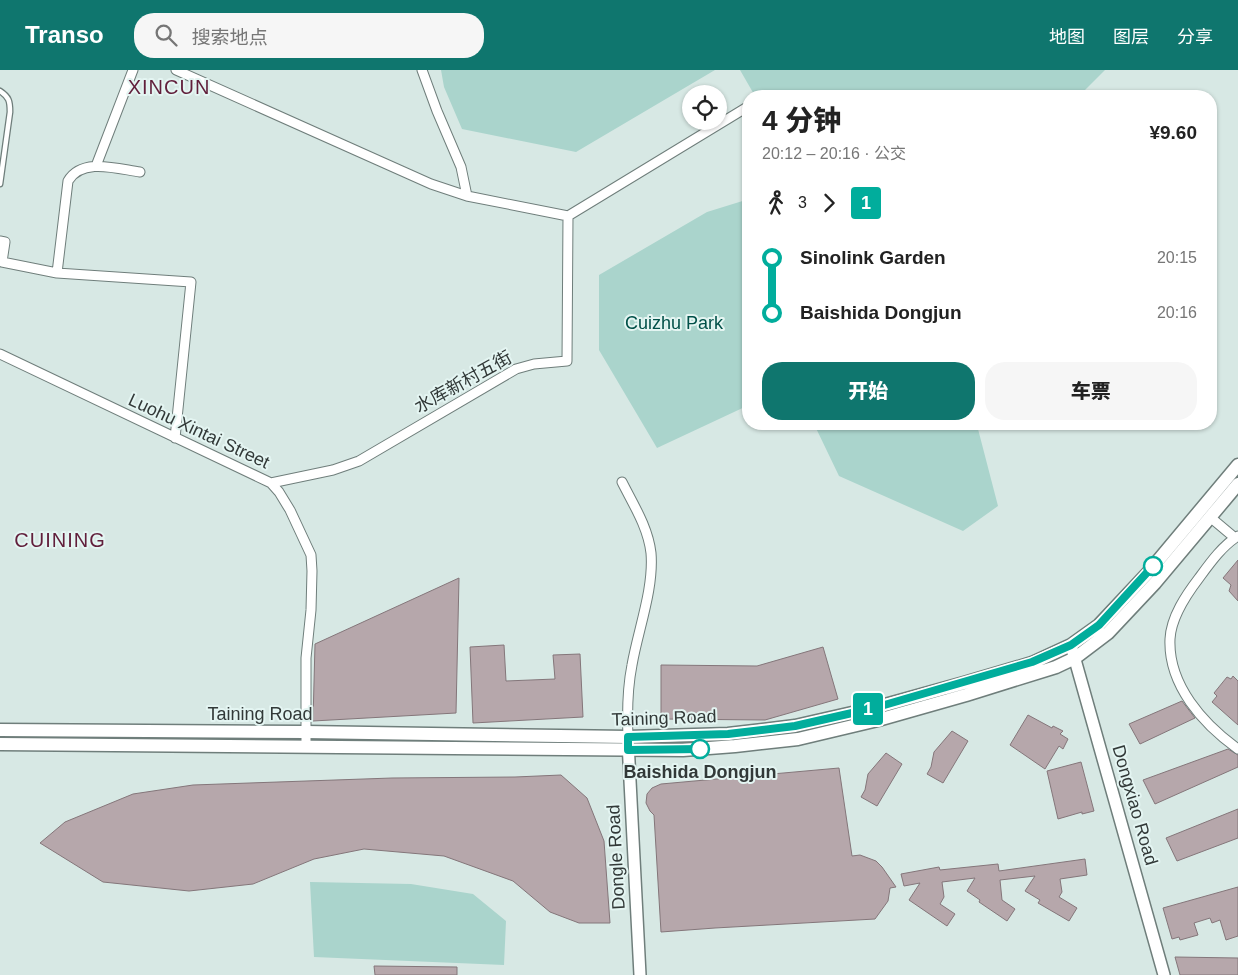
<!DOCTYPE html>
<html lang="zh">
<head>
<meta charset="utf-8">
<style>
	:root { --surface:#fff; --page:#f6f6f6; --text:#222; --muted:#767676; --accent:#0f766e }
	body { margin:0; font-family:Helvetica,"Noto Sans SC",sans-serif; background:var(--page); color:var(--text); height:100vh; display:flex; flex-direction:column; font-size:19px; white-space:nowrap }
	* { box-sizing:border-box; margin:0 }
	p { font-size:16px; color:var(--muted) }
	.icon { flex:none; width:28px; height:28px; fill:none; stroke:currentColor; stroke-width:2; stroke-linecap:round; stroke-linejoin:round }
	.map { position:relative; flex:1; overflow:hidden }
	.side { position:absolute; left:742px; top:20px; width:475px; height:340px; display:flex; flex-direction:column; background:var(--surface); border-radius:20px; box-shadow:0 1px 4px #0004 }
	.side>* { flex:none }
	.badge { padding:0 10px; border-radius:4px; font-size:18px; line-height:32px }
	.tools { position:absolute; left:682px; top:15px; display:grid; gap:10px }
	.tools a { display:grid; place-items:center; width:45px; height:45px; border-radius:50%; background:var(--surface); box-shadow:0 1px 4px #0004; font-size:25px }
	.map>.badge { position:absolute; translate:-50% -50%; box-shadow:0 0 0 2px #fff }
	.legs { display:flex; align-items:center; gap:8px; height:55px; padding:0 20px; font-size:16px }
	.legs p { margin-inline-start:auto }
	.headline { display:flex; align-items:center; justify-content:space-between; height:85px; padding:0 20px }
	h1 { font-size:28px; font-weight:800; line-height:38px }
	.button { display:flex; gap:10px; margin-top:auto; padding:10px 20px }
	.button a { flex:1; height:58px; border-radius:20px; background:var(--accent); color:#fff; font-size:20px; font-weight:800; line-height:58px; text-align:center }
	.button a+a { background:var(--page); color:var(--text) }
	ul { padding:0 20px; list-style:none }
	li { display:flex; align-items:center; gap:18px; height:55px; font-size:19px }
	li i { display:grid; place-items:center; width:8px; height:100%; margin:0 6px; background:currentColor }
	li i::after { content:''; width:12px; height:12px; margin:-6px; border:4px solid; border-radius:50%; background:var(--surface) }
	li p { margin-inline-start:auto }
	li:first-child i { background:linear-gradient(#0000 50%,currentColor 0) }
	li:last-child i { background:linear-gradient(currentColor 50%,#0000 0) }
	header { display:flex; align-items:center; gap:30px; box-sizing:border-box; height:70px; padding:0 25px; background:var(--accent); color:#fff }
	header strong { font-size:24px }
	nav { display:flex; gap:28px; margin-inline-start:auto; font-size:18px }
	.search { width:350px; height:45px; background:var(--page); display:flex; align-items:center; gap:12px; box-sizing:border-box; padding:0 18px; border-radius:20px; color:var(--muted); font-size:19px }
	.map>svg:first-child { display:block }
</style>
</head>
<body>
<header>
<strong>Transo</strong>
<div class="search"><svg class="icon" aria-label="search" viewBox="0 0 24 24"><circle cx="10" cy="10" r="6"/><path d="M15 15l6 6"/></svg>搜索地点</div>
<nav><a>地图</a><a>图层</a><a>分享</a></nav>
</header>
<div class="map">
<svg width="1238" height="905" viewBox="0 0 1238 905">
	<rect width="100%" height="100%" fill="#d7e8e4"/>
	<!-- green -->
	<path fill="#aad4cc" d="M441,0h274l-139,82 -114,-23 -18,-42z
		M740,0h365l-26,26h-324z
		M749,129v206l-92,43 -58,-98v-75l108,-63z
		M814,354h170l-6,5 20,77 -35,25 -124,-55z
		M310,812l101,2 62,10 33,27 -2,44 -190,-8z"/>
	<!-- building -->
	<path fill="#b6a7ab" stroke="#84767a" d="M1238,490v41l-9,-10 2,-6 -8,-7z
		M459,508l-3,135 -143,8 2,-77z
		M504,575l2,36 49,-2 -2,-24 27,-1 3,63 -110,6 -3,-76z
		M823,577l15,52 -73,21 -104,-1v-54l96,1z
		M1233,606l5,5v44l-26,-23 5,-6 -3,-3 13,-16 4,2z
		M1182,631l13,17 -55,26 -11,-20z
		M1028,645l24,13 1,-2 10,5 -3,3 8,5 -5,10 -4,-3 -14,23 -35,-24z
		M952,661l16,10 -25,42 -16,-9 4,-7 3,-15z
		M1228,679l10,6v12l-83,37 -12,-24z
		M886,683l16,11 -25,42 -16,-9 4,-7 3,-16z
		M1081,692l13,49 -12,3v-2l-24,7 -11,-48z
		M839,698l13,88 8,-1 16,6 6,6 14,20 -6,1 -2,13 -13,18 -160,9 -54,4 -7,-117 -4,-4 -4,-8 1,-9 5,-6 9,-4z
		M561,705l26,23 17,43 6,82h-31l-29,-11 -37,-31 -69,-25 -80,-7 -50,10 -61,25 -64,7 -86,-9 -63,-39 25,-21 68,-28 60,-9 199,-7 123,-1z
		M1238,739v29l-61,23 -11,-23z
		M1085,789l2,16 -27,4 2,13 -3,5 18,11 -8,13 -31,-18 2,-3 -15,-9 10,-15 -35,4 2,20 13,9 -8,12 -28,-19 1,-2 -13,-9 8,-13 -33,4 2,15 -4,7 15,10 -8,12 -38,-26 11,-17 -16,3 -3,-12 38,-7 1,3 58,-6 1,7z
		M1238,817v49l-12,4 -6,-20 -8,3 -2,-5 -16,5 4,12 -18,5 -1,-3 -7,2 -9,-31z
		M1175,887l63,1v17h-58z
		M374,896l83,1v8h-82z"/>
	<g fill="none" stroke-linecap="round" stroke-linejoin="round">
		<!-- service casing -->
		<g stroke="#6f7e7b" stroke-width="7">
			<path id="service" d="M0,21c9,6 10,10 10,21l-10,72"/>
		</g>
		<!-- minor casing -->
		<g stroke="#6f7e7b" stroke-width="11">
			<path id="minor" d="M176,0l255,114 36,12 101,20 181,-110
				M422,0l15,41 24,56 6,29
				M96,96l37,-96
				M0,171l5,1 -3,20 55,11 134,9 -16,156
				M57,203l11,-92c14,-24 50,-12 72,-9
				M0,284l271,129 8,9 11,18 21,45 1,16 -1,39 -5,48v88
				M622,412c11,22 26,45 29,71 3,36 -13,77 -19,112 -5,25 -5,48 -4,72
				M271,413l62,-13 26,-9 157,-92 18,-5 33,-3 1,-145
				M1210,447l25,21
				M1238,466c-16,10 -28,27 -39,42 -13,17 -28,39 -29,61 -2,46 33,85 68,110"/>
		</g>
		<!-- tertiary casing -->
		<g stroke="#6f7e7b" stroke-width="14">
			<path id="tertiary" d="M1072,579l92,326
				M628,672l12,233"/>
		</g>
		<!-- secondary casing -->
		<g stroke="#6f7e7b" stroke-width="15">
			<path id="secondary" d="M0,660l306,2 322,5 100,-3 67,-8 79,-18 90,-25 68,-20 39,-18 28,-20 47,-50 92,-110
				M0,674l683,6 52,-4 63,-7 80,-19 88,-25 90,-28 19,-9 33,-25 47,-50 83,-99"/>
		</g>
		<!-- service -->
		<use href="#service" stroke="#fff" stroke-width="4.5"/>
		<!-- minor -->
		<use href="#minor" stroke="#fff" stroke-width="9"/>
		<!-- tertiary -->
		<use href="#tertiary" stroke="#fff" stroke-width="11"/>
		<!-- secondary -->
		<use href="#secondary" stroke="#fff" stroke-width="12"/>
	</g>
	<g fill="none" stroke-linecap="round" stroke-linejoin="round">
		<!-- line-1 casing -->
		<g stroke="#fff" stroke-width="11">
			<path id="line-1" d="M700,679l-72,1v-13l100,-3 67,-8 79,-18 158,-46 39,-17 28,-20 54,-59"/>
		</g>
		<!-- line-1 -->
		<use href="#line-1" stroke="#01ad9c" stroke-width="8"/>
	</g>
	<!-- markers -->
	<g fill="#fff" stroke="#01ad9c" stroke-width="2.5">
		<circle cx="1153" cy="496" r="9"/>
		<circle cx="700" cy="679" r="9"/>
	</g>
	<g text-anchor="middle" stroke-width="4" stroke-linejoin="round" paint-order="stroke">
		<!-- park labels -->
		<g font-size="18" fill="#005048" stroke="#e4f5f2">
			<text x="674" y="259">Cuizhu Park</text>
		</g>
		<!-- street labels -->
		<g font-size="18" fill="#323938" stroke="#e4f5f2">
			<text transform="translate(463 312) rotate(-29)" y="6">水库新村五街</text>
			<text transform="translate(199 361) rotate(25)" y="6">Luohu Xintai Street</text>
			<text x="260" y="650">Taining Road</text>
			<text transform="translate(664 648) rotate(-2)" y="6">Taining Road</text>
			<text transform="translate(1135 735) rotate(74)" y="6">Dongxiao Road</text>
			<text transform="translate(616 787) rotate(-93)" y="6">Dongle Road</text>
		</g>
		<!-- stop labels -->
		<g font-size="18" font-weight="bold" fill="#323938" stroke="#e4f5f2">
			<text x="700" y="708">Baishida Dongjun</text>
		</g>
		<!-- quarter labels -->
		<g font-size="20" letter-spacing="1" fill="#611f3b" stroke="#e4f5f2">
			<text x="169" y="24">XINCUN</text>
			<text x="60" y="477">CUINING</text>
		</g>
	</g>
</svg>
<div class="tools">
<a><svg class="icon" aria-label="locate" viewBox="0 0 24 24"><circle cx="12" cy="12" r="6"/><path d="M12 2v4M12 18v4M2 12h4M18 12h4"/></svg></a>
</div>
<b class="badge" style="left:868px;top:639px;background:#01ad9c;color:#fff">1</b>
<section class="side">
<div class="headline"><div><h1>4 分钟</h1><p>20:12 – 20:16 · 公交</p></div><b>¥9.60</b></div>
<div class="legs"><svg class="icon" aria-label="walk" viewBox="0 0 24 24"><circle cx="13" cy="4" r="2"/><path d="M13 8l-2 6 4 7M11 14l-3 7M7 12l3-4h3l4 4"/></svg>3<svg class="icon" aria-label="forward" viewBox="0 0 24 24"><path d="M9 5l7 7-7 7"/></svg><b class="badge" style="background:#01ad9c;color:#fff">1</b></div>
<ul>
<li><i style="color:#01ad9c"></i><b>Sinolink Garden</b><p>20:15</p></li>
<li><i style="color:#01ad9c"></i><b>Baishida Dongjun</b><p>20:16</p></li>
</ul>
<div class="button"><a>开始</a><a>车票</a></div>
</section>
</div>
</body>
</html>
